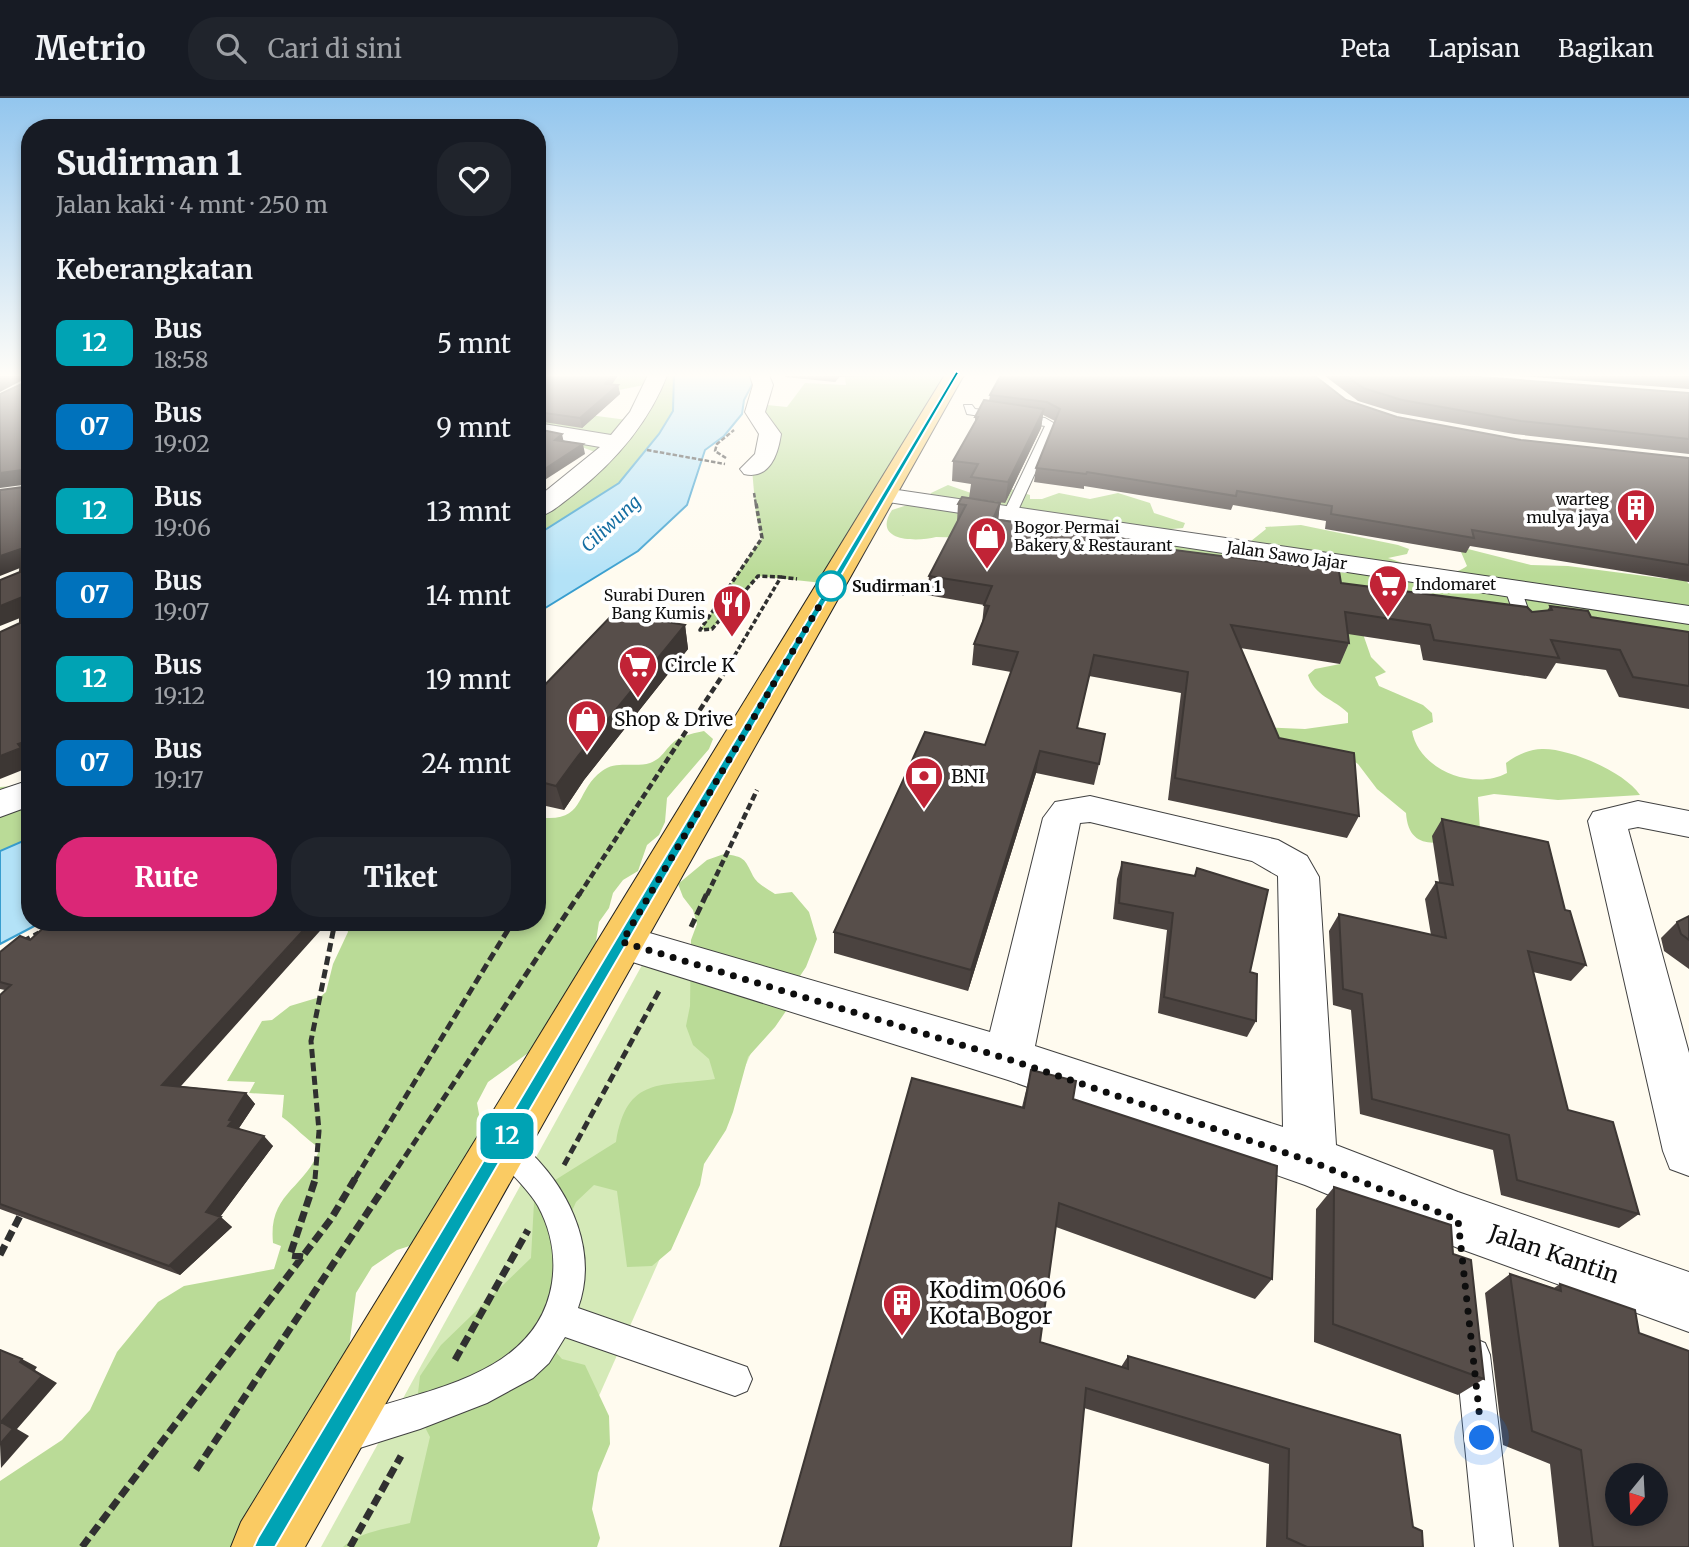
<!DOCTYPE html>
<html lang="id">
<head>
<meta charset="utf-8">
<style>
	:root { --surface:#171b24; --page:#20242c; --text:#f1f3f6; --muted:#9ea1a6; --line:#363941; --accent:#db2777 }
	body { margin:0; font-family:Merriweather,serif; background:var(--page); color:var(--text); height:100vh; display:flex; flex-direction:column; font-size:26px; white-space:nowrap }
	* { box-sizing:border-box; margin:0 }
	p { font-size:23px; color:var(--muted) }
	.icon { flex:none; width:38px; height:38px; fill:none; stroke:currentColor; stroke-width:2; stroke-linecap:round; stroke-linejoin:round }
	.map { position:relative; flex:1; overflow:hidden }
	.sheet { position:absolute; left:21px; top:21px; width:525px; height:812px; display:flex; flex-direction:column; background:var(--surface); border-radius:28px; box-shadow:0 4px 10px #0003 }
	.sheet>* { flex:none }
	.badge { padding:0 14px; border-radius:10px; font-size:24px; line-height:46px }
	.needle { width:46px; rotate:198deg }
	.tools { position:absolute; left:1605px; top:1365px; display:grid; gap:14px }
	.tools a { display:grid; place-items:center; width:63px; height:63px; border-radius:50%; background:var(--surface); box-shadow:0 4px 10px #0003; font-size:35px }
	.you { position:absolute; width:35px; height:35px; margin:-18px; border:5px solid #fff; border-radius:50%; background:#1a73e8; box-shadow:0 0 0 10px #1a73e833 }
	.map>.badge { position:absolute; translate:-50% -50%; box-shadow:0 0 0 4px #fff }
	h2 { padding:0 35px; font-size:26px; line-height:63px }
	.round { display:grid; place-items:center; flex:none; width:74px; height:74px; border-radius:28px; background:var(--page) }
	.overview { display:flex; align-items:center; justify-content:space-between; height:119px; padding:0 35px }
	h1 { font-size:33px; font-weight:800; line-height:52px }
	.button { display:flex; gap:14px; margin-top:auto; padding:14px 35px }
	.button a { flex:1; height:80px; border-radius:28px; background:var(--accent); color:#fff; font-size:28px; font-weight:800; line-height:80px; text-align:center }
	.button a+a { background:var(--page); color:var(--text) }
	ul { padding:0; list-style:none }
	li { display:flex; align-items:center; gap:21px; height:84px; padding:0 35px }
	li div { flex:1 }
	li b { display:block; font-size:26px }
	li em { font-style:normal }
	li .badge { min-width:77px; font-weight:700; text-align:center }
	header { display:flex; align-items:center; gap:42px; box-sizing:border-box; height:98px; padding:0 35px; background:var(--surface); border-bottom:2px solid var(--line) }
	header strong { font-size:33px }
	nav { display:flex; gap:38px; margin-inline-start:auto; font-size:24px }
	.search { width:490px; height:63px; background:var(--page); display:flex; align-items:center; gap:18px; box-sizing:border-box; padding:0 24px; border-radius:28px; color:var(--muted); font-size:26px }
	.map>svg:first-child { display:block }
</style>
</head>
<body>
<header>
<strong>Metrio</strong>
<div class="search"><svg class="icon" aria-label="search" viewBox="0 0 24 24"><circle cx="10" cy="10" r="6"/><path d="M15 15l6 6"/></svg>Cari di sini</div>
<nav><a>Peta</a><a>Lapisan</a><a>Bagikan</a></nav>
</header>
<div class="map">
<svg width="1689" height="1449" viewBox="0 0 1689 1449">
	<rect width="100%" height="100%" fill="#fffbef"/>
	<!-- green -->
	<path fill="#d5eab8" d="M652,849l127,43 -247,557h-211z"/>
	<!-- forest -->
	<path fill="#badb97" d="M625,275h49l-1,38 -14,22 -40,50 -82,52v-37l63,-44 -39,-15 -24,2v-33l90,12 22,-36 -35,7 -12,-1z
		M844,275h111l-123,211 -74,-8 -46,53 -12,1 62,-92 -6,-23 -4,-46 13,-13 -7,-52 29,3 18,-24 41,2z
		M948,387l23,8 40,-4 19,6v4h12l17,-6 31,6 28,-6 32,10 4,10 31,10 -2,5 -22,2 -20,12 -205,-5c-19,5 -65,5 -44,-27l37,-12 2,-5z
		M1301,427l97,20 11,4 -2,5 -19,4c23,7 57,25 79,8l-6,-14 7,-3 63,16 37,1 100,13 8,-9 13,14v77l-326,-27 8,23 15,15 -11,5 4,9 44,19 9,8 1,9 -21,9c7,39 61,60 95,42l-1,-10c10,-8 24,-14 36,-14 27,-1 83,23 98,46l-82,5 -64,-6 -16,3 2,34c-28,9 -71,28 -74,-18l-29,-24 -19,-25 -16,-11 -58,-9 -26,-17 47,2 43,-6v-10c-14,-14 -34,-17 -40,-38l7,-6 25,-5 9,-33 -191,-81 2,-6 7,-5 84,2 15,-12 -1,-2z
		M704,633l9,8 -4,10 -42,49 -2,24 -6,13 -12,10 -9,26 -15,9 -10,13 -4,15 -10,14 -5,32 -45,84 -61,44 -11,21 4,22 -4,23 -52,93 -28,9 -25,17 -16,26 -14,109 -63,145h-279v-66l62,-41 28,-30 27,-58 41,-50 26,-16 90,-17 7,-23 -8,-3c-5,-51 32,-53 47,-95 -15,-9 -24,-21 -38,-31l2,-22 -35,-2 6,-11 -28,-1 35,-60 10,-1 18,-14 30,-9 6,-5 7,-28 15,-32 -3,-10h192v-105c50,7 37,-26 65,-46 14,-11 33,-3 48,-8 14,-5 16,-17 28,-24 7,-4 17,-6 26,-8z
		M30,687v53l-30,13v-64z
		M724,756c21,3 20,4 29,22 4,8 15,13 22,18l17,-2 17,20 8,27 -11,28 -18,27 -2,17 -11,16 -27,30 -15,55 -7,18 -22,34 -4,21 -29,65 -19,16 -25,1 -10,-76 -23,-6 -18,17 -10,22 -20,117 16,18 23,6 24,51 1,28 -12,29 -6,36 8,29 -3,9h-254c15,-15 47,-19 67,-24l20,-86 -14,-27 4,-34 21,-31 90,-87 3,-56 18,-20 64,-40c11,-67 45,-55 99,-63l-6,-20 -16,-14 -7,-19 4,-20 1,-66 6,-16 -4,-14 -10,-13 -5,-13 29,-24z"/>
	<!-- water -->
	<path fill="#b3e2f7" stroke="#389ecf" stroke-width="2" d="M674,275h76l3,10 -9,17 -2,14 -18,22 -19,14 -18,55 -49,46 -101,62v-78l82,-52 40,-49 14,-23z
		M30,740v84h12l-42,22v-93z"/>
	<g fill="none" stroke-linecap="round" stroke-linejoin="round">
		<!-- service casing -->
		<g stroke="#414141" stroke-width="2">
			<path id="service" d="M964,307h8l3,4 70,9 12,7 -42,92 -12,-3 42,-88 -78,-12z
				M1513,486l8,5 13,37 -2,3h-12l-2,-3 -13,-37z
				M503,1033c13,4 20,14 29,23 40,40 66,99 46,154l169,59 5,12 -5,12 -12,5 -170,-59 -16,26 -16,15 -46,25 -67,26 -73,23 -13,-5 -5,-13 5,-13c75,-30 202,-38 218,-138 4,-26 -1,-53 -14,-77 -12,-20 -30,-35 -45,-52l-4,-10 4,-10z
				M1473,1240l12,5 5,12 23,192h-38l-19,-192 5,-12z"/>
		</g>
		<!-- minor casing -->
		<g stroke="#414141" stroke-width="2">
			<path id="minor" d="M649,275h19c-19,50 -53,89 -95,122 -11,8 -22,19 -36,22v-19l63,-51 -63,-11v-13l74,12 19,-23z
				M749,275h19l5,12 -8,27 16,22c-3,20 -11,46 -37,40l-4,-5 15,-15 4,-20 -14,-22 8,-27z
				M30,682v26l-30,11v-27z
				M1090,698l188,44 29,16 12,21 17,268 122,47 231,80v60l-231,-84 -153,-63 -297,-105 -401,-126 -7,-12 7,-12 15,-5 368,107 53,-214 12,-16zM1090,724l162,39 26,15 5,251 -248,-81 45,-223z
				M1638,703l51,10v26l-51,-10 -10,2 61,224v123l-19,-7 -7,-18 -75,-330 5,-9z"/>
		</g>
		<!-- tertiary casing -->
		<g stroke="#414141" stroke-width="2">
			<path id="tertiary" d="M884,390l805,118v18l-814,-124 -3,-5 3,-5z"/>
		</g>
		<!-- primary casing -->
		<g stroke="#1f1f1f" stroke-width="2">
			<path id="primary" d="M946,275h19l-660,1174h-74l10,-25z"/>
		</g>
		<!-- path-far4 -->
		<path stroke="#303030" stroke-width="2.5" stroke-dasharray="4.5 2" stroke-linecap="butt" d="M647,352l78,14
			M726,360l-11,-7 2,-7 17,-14
			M754,395l2,12"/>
		<!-- path-far3 -->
		<path stroke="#303030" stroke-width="3.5" stroke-dasharray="5 2.5" stroke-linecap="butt" d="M781,479l16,2
			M865,491l39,5
			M723,577l58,-98 -23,-1 -46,53 -12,1 62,-92 -6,-35"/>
		<!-- path-far2 -->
		<path stroke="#303030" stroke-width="4.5" stroke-dasharray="7 3.5" stroke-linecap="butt" d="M537,794l3,3
			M579,797l145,-222
			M707,797l50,-105"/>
		<!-- path-far1 -->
		<path stroke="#303030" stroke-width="5" stroke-dasharray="9 4.5" stroke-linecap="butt" d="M537,811l1,-16
			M491,824l20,3 7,-3
			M691,829l16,-34
			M22,844l17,-9
			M564,1067l95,-174
			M315,1081l4,-48 -8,-90 23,-114 5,-5
			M355,1081l156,-254
			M390,1081l190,-286"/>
		<!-- path -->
		<path stroke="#303030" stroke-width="7" stroke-dasharray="11 5" stroke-linecap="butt" d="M0,1157l22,-43
			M303,1159l-13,-2 26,-78
			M455,1262l73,-130
			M196,1372l195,-293
			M82,1449l249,-328 25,-42
			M350,1449l51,-91"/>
		<!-- service -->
		<use href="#service" fill="#fff" fill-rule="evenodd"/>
		<!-- minor -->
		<use href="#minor" fill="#fff" fill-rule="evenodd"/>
		<!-- tertiary -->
		<use href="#tertiary" fill="#fff" fill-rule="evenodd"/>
		<!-- primary -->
		<use href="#primary" fill="#facb63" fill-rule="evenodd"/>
	</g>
	<!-- wall -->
	<path fill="#4b4340" d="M537,275l81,12 2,9 -38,34 -45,-7z
		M782,275h108l-1,3 -50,1 -4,5 -50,-5v-3z
		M1321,275h106l262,20v61l-175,-20 -117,-21 -39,-12z
		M1482,275h207v16z
		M990,297l356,5 51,17 124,23 168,18v124l-219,-36 -4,7 -141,-24 1,-8 -93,-16 -2,5 -147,-24v3l-50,-7 2,-14 19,-47 -12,-6 -2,13 -36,75 -36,-5 2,-14 -19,-3 1,-20 22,-38v-6l14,-16z
		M1000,405l-2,17 343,63 191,29 15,-1 3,-5 41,11 98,15v77l-70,-12 -13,-27 -50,-7 -10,16 -123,-19 -3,-15 -72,-11 1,9 -9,21 -100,-16 39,90 80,78 -12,22 -179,-38 13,-107 -92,-17 -12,52 22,36 -5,21 -58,-12 -68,218 -134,-38v-21l151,-187 26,-73 -39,-7 2,-21 8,-20 2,-19 -57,-10 2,-19 28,-54 1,-18z
		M685,527l3,24 -104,131 -20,30 -27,-6v-111z
		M1442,721l123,91 21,55 -15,16 -38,-9 35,138 71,104 -20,14 -118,-33 -8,-45 -133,-36 -9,-104 -18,-5 -4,-74 10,-17 92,21 -6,-36 11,-17h3l-7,-46z
		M1122,764l72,14 3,-8 53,104 6,49 -9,16 -89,-24 9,-83 -54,-11 4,-40z
		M1689,818v53l-25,-18 -3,-13 16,-16z
		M0,854l180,134 66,7 9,11 -16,24 34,18 -53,71 12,10 -52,48 -180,-66v-214l5,-5 -5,-1z
		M1031,972l42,29 199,180 -17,20 -199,-72 -16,115 81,25 7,-11 272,79 13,92 10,20h-157l3,-83 -185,-56 -304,139 242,-440z
		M1334,1089l150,192 -26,16 -144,-53 2,-133z
		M1510,1176l44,14 6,-4 79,49 50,214h-130l-9,-83 -47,-19 -18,-152z"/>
	<!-- shaded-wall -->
	<path fill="#3d3734" d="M4,275h25l1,3 -30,16v-17z
		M613,275h7l-14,20 -1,-9z
		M837,275h2v4l-4,5v-6z
		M618,287l2,9 -38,34 -2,-10z
		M1044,311l-3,19 -36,75 3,-21z
		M562,336l2,9 -9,-3z
		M583,346l2,10 -48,31v-11z
		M23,372l7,14 -30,4v-15z
		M1000,405l-2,18 -5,-2z
		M21,451l9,15 -30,12v-20z
		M20,500l10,16 -30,12v-20z
		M685,527l3,24 -104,131 -20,30 -8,-24 22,-30z
		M30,642v27l-30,12v-23l18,-12z
		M1040,653l-4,22 -68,218 3,-21z
		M311,824h17l-155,173 -11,-10z
		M246,995l9,11 -16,24 3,3 -14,-5 1,-6z
		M264,1038l9,10 -56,75 -11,-9z
		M221,1119l11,10 -52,48 -11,-9z
		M22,1261l15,8 -2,3 22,13 -40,46 12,7 -28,32 -1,-24 1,-22 19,-60z"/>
	<!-- building -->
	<path fill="#574e4a" stroke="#3d3734" stroke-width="2" fill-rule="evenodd" d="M24,275h6v367l-12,4 3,4 -21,8v-124l20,-9v-25l-20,8v-26l20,-8 1,-23 -21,7v-66l23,-3v-17l-23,3v-79l24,-11z
		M537,275h76l-8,11 13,1 -38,33 -43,-6z
		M809,275h28l-2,3z
		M1002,275h309l35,27 51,17 124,23 168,18v107l-217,-35 2,8 -143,-24 1,-8 -95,-15 -1,5 -149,-24 -1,2 -50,-6 24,-59 -13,-7 -57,-7z
		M1343,275h84l262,20v46l-168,-18 -119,-21 -39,-12z
		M1653,275h36v3z
		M984,302l60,9 -36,73 -37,-5 7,-13 -25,-3 25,-44h-3z
		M537,331l25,5 -7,6 28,4 -46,30z
		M962,399l38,6 -7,16 159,24 -1,4 188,24 2,12 186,24 5,5 20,-2 -2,-4 38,5 3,6 98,15v54l-56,-9 -13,-27 -69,-10 8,18 -125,-18 -4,-15 -85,-13 4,31 -118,-18 48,113 75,15 5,63 -184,-38 13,-106 -94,-17 -17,73 28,6 -6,30 -59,-13 -69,219 -137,-38 91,-200 60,13 33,-93 -44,-8 15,-38 -5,-1 8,-19 -63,-10 37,-71 -8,-1z
		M614,515l71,12 -107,131 -22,30 -19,-5v-88z
		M1442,721l106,23 17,68 5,1 16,54 -58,-14 40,159 45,12 26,92 -122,-34 -8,-45 -137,-36 -10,-105 -19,-5 -4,-75 107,24 -10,-56 17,3z
		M1122,764l73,14 2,-8 71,22 -18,82 7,2 -1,47 -92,-24 9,-84 -54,-10z
		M1689,818v24l-8,-6 -4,-12z
		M50,824h261l-149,163 84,8 -17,27 3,1 -4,5 36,10 -58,76 15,5 -52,49 -169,-62v-209l11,-10 -11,-3v-30l20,-16 10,4z
		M1031,972l45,11 -3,18 204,67 -5,113 -213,-76 -19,139 88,27v-13l272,79 13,92 9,4 1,16h-116l-20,-9 2,-89 -203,-61 -15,159h-291l132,-469 112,30z
		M1334,1089l117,38 2,29 18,6 13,119 -151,-55z
		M1510,1176l51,17 -1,-7 75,26 4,23 50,18v196h-96l-12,-97 -49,-19zM1617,1377h39v39h-39z
		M0,1252l22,9 -2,3 22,14 -41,46 12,7 -13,15z"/>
	<!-- sky -->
	<linearGradient id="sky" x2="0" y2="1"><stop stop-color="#93c6ee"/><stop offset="0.58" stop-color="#fffdf8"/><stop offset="1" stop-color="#fffdf8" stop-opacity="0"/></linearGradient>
	<rect width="1689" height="478" fill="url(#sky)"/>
	<!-- line -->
	<path fill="#00a3b4" stroke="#fff" stroke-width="2" d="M956,273l3,2 -684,1174h-21l4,-9z"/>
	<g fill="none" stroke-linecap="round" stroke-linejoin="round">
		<!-- walk -->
		<path stroke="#0e0e0e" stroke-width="7" stroke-dasharray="0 12.6" d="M831,488l-209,356 386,117 302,102 148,59 24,218"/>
	</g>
	<!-- icons -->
	<defs>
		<g id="building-pin" transform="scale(2.0125)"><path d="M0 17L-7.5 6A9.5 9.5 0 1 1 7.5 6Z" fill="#c12336" stroke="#fff"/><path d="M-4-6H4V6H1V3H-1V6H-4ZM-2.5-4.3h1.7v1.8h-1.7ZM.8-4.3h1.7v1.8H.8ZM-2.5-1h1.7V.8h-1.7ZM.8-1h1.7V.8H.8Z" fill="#fff"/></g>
		<g id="shop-pin" transform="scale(2.0125)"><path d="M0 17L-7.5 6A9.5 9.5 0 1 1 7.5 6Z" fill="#c12336" stroke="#fff"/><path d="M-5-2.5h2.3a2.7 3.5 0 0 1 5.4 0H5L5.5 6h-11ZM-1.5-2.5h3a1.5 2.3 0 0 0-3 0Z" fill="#fff"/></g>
		<g id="supermarket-pin" transform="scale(2.0125)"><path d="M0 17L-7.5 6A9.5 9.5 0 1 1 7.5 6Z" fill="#c12336" stroke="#fff"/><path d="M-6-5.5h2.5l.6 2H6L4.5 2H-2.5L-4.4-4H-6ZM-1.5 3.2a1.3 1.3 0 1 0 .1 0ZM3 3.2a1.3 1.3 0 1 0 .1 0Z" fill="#fff"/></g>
		<g id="restaurant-pin" transform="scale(2.0125)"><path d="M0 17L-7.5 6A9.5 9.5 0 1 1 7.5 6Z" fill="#c12336" stroke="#fff"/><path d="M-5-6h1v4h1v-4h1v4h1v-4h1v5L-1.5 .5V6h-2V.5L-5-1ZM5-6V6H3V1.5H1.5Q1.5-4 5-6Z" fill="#fff"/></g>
		<g id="bank-pin" transform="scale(2.0125)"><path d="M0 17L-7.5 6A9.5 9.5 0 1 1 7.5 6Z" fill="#c12336" stroke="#fff"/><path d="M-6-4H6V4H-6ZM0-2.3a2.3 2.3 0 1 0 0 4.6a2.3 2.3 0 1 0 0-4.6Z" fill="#fff"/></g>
	</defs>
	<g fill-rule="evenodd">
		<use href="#building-pin" x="1636" y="410"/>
		<use href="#shop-pin" x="987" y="438"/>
		<use href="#supermarket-pin" x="1388" y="486"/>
		<use href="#restaurant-pin" x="732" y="506"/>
		<use href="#supermarket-pin" x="638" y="567"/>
		<use href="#shop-pin" x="587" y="621"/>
		<use href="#bank-pin" x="924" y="678"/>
		<use href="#building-pin" x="902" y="1205"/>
	</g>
	<!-- markers -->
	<circle fill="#fff" stroke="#00a3b4" stroke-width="3.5" cx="831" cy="488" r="14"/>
	<g text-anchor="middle" stroke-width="7" stroke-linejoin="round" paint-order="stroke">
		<!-- far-poi labels -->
		<g font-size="16" fill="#0e0e0e" stroke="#fff" text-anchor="end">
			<text x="1609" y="407">warteg<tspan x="1609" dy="18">mulya jaya</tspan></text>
			<text x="1014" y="435" text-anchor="start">Bogor Permai<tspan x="1014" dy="18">Bakery &amp; Restaurant</tspan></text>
			<text x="1415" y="492" text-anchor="start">Indomaret</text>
			<text x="705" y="503">Surabi Duren<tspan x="705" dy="18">Bang Kumis</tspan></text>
		</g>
		<!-- far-street labels -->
		<g font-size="16" fill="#0e0e0e" stroke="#fff">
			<text transform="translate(1287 457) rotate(8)" y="6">Jalan Sawo Jajar</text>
		</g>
		<!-- far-stop labels -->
		<g font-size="16" font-weight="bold" fill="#0e0e0e" stroke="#fff" text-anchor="start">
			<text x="852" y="494">Sudirman 1</text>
		</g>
		<!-- far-water labels -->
		<g font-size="18" font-style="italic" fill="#156ea2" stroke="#fff">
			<text transform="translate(611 426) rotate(-43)" y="6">Ciliwung</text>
		</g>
		<!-- poi labels -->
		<g font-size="19" fill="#0e0e0e" stroke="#fff" text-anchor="start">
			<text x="665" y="574">Circle K</text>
			<text x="614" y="628">Shop &amp; Drive</text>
			<text x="951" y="685">BNI</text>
		</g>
		<!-- near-street labels -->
		<g font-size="23" fill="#0e0e0e" stroke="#fff">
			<text transform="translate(1554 1156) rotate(19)" y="8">Jalan Kantin</text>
		</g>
		<!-- near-poi labels -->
		<g font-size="23" fill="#0e0e0e" stroke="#fff" text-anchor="start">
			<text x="929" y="1200">Kodim 0606<tspan x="929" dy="26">Kota Bogor</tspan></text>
		</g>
	</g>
</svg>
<div class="tools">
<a><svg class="needle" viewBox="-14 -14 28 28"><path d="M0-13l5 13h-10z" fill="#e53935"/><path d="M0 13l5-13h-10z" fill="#9ea1a6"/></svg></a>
</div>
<div class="you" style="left:1482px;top:1340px"></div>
<b class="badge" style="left:507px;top:1038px;background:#00a3b4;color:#fff">12</b>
<section class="sheet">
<div class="overview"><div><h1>Sudirman 1</h1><p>Jalan kaki · 4 mnt · 250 m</p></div><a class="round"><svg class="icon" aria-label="heart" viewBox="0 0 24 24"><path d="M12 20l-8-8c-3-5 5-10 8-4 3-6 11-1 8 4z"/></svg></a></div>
<h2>Keberangkatan</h2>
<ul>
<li><span class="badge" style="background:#00a3b4;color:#fff">12</span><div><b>Bus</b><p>18:58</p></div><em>5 mnt</em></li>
<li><span class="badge" style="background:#0072bc;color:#fff">07</span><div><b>Bus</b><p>19:02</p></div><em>9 mnt</em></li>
<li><span class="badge" style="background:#00a3b4;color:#fff">12</span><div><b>Bus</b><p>19:06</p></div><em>13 mnt</em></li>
<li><span class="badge" style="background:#0072bc;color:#fff">07</span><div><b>Bus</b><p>19:07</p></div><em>14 mnt</em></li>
<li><span class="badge" style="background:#00a3b4;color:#fff">12</span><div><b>Bus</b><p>19:12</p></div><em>19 mnt</em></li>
<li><span class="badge" style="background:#0072bc;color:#fff">07</span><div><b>Bus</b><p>19:17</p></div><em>24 mnt</em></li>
</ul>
<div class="button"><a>Rute</a><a>Tiket</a></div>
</section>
</div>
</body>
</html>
